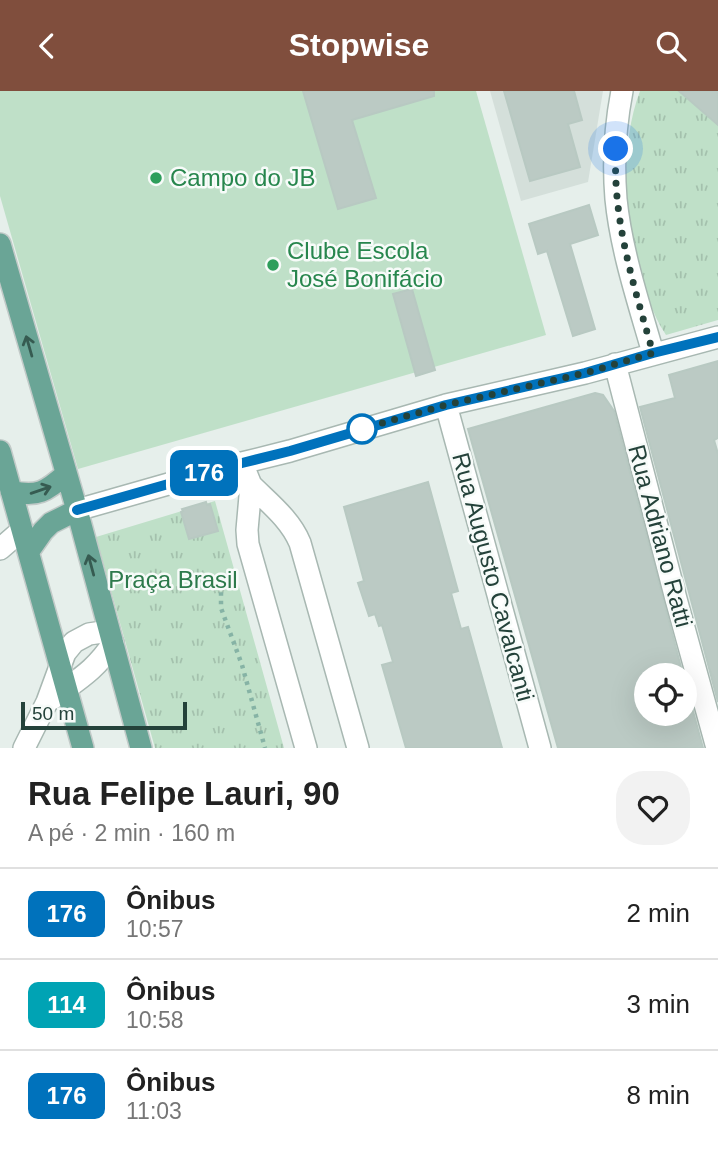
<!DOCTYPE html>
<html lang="pt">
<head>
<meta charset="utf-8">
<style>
	:root { --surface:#fff; --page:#f2f2f2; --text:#222; --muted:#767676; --line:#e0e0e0; --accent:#804e3d }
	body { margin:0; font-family:Arial,sans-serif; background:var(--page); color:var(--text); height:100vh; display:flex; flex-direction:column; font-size:26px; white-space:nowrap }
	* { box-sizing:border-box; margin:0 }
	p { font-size:23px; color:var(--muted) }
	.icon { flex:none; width:38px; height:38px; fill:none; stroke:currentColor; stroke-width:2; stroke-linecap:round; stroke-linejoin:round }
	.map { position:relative; height:657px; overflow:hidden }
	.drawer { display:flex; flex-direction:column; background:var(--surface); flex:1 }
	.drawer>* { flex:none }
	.badge { padding:0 14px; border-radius:10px; font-size:24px; line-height:46px }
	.tools { position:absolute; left:634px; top:572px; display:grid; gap:14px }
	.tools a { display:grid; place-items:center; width:63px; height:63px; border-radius:50%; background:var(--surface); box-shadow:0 7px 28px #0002; font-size:35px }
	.scale { position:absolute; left:21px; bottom:18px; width:166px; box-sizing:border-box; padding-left:7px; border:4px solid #24423a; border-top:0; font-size:19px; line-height:24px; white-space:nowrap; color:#24423a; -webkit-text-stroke:5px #f7fbf9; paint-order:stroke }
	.you { position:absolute; width:35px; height:35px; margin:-18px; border:5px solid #fff; border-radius:50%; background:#1a73e8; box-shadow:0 0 0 10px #1a73e833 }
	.map>.badge { position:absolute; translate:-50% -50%; box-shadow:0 0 0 4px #fff }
	.round { display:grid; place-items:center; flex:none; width:74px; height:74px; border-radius:28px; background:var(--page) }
	.summary { display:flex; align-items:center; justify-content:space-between; height:119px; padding:0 28px }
	h1 { font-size:33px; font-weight:800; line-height:52px }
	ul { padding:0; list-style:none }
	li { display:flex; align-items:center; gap:21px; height:91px; padding:0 28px; border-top:2px solid var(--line) }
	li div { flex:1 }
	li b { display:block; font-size:26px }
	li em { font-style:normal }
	li .badge { min-width:77px; font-weight:700; text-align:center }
	header { display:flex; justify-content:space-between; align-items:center; height:91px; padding:0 28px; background:var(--accent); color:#fff; font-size:32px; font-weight:800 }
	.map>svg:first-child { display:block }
</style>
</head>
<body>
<header><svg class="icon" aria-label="back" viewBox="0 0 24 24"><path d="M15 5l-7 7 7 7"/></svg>Stopwise<svg class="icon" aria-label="search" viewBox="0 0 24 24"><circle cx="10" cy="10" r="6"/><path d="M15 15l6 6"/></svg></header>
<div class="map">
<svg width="718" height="657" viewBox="0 0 718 657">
	<defs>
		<pattern id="grass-tufts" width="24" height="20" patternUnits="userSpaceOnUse" patternTransform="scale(1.75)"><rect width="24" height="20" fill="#bfe0c8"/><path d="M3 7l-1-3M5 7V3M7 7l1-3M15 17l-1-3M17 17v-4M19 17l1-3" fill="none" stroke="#a4c1ad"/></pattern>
	</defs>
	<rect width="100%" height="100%" fill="#e6efeb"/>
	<!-- built -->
	<path fill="#d4dfda" d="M490,0h113l-15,91 -67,19z"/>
	<!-- grass -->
	<path fill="url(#grass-tufts)" d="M640,0h78v229l-52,15c-14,-21 -21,-45 -27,-70 -3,-15 -8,-31 -11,-47 -5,-38 -2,-91 12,-127z
		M215,410l69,247h-129l-59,-211z"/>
	<!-- pitch -->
	<path fill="#bfe0c8" d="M0,0h476l70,244 -468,134 -78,-273z"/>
	<!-- building -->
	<path fill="#bbcac4" stroke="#b8c9c2" stroke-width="2" d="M303,0h131v5l-82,24 24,78 -38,11z
		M504,0h70l8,29 -14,4 12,43 -50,14z
		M679,0h39v34z
		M589,114l9,30 -28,9 25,85 -22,7 -26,-85 -9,3 -9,-30z
		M412,198l23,81 -19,6 -23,-82z
		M718,270v77l-4,2 4,14v248l-78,-295 35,-9 -6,-23z
		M595,302l8,2 11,16 69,264h-37v39h38v-36l19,70h-145l-90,-319z
		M428,391l30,109 -7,2 10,36 7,-2 34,121h-96l-24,-83 11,-3 -11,-37 -3,1 -4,-12 -6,2 -11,-33 6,-2 -20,-74z
		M206,411l1,3 3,-1 8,27 -29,8 -8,-27 2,-1 -1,-2z"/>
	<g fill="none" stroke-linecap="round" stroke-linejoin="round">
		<!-- minor casing -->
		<g stroke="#a8b8b2" stroke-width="24">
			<path id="minor" d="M622,0c-7,36 -9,72 -6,108 5,51 23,105 37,154
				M615,273l61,235 41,149
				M446,314l94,343
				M242,372l9,22 -4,45 1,14 58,204
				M251,394c18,18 39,34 49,58l58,205
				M77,419l165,-47 48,-12 156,-46 139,-32 133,-36
				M0,458l22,-19
				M52,608c25,-19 43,-28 61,-56
				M24,657l23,-46 18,-49 9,-11 15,-8 20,-3"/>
		</g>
		<!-- major casing -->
		<g stroke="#c2cac8" stroke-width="24">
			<path id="major" d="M0,153l77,266 64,238
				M0,360l83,297
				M11,400c26,7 36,0 55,-17
				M29,460l14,-20 8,-8 26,-13"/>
		</g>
		<!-- path -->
		<path stroke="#86b3a5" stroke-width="4.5" stroke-dasharray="3.5 5" stroke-linecap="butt" d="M235,481l-4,3 -10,14v19l21,57 23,83"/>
		<!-- minor -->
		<use href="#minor" stroke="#fff" stroke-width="21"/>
		<!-- major -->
		<use href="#major" stroke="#6aa596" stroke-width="21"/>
	</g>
	<!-- one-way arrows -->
	<defs><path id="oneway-shaft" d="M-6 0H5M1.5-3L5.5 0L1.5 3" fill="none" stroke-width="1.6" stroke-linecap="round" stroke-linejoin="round" transform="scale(1.75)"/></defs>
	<g stroke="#365b51">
		<use href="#oneway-shaft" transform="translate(29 255) rotate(-106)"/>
		<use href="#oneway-shaft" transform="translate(41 399) rotate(-19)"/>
		<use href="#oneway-shaft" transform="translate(91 474) rotate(-105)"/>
	</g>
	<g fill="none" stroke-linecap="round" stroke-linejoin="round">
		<!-- line casing -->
		<g stroke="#fff" stroke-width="16">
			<path id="line" d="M77,419l165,-47 48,-12 156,-46 139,-32 68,-20 65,-16"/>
		</g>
		<!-- line -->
		<use href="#line" stroke="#0072bc" stroke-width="10"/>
		<!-- walk -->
		<path stroke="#24423a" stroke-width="7" stroke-dasharray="0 12.6" d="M362,338l-8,2 92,-26 139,-32 68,-20c-19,-67 -41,-134 -37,-204"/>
	</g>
	<!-- markers -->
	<g fill="#2e9e5b" stroke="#f7fbf9" stroke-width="2.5">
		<circle cx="156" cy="87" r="7"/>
		<circle cx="273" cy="174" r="7"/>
	</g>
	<circle fill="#fff" stroke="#0072bc" stroke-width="3.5" cx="362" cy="338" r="14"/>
	<g text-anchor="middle" stroke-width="5" stroke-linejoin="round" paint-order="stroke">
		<!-- leisure labels -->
		<g font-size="24" fill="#27864d" stroke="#f7fbf9" text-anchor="start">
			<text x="170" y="95">Campo do JB</text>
			<text x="287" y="168">Clube Escola<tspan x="287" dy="28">José Bonifácio</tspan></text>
		</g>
		<!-- street labels -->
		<g font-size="24" fill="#24423a" stroke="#f7fbf9">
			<text transform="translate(660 445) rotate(75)" y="8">Rua Adriano Ratti</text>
			<text transform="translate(493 486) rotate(75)" y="8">Rua Augusto Cavalcanti</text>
		</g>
		<!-- park labels -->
		<g font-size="24" fill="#2d7a4b" stroke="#f7fbf9">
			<text x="173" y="497">Praça Brasil</text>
		</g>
	</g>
</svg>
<div class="tools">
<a><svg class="icon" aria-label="locate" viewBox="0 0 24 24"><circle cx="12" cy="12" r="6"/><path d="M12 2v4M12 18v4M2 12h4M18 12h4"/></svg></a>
</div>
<div class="scale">50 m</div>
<div class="you" style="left:616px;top:58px"></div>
<b class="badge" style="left:204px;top:382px;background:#0072bc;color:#fff">176</b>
</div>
<section class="drawer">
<div class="summary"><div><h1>Rua Felipe Lauri, 90</h1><p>A pé · 2 min · 160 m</p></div><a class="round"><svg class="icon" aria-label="heart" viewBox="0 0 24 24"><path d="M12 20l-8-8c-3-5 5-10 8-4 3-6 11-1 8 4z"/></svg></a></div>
<ul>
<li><span class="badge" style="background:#0072bc;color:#fff">176</span><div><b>Ônibus</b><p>10:57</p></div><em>2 min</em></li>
<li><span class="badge" style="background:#00a3b4;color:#fff">114</span><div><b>Ônibus</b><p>10:58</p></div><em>3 min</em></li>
<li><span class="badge" style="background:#0072bc;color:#fff">176</span><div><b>Ônibus</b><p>11:03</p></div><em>8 min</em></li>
</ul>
</section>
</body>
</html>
